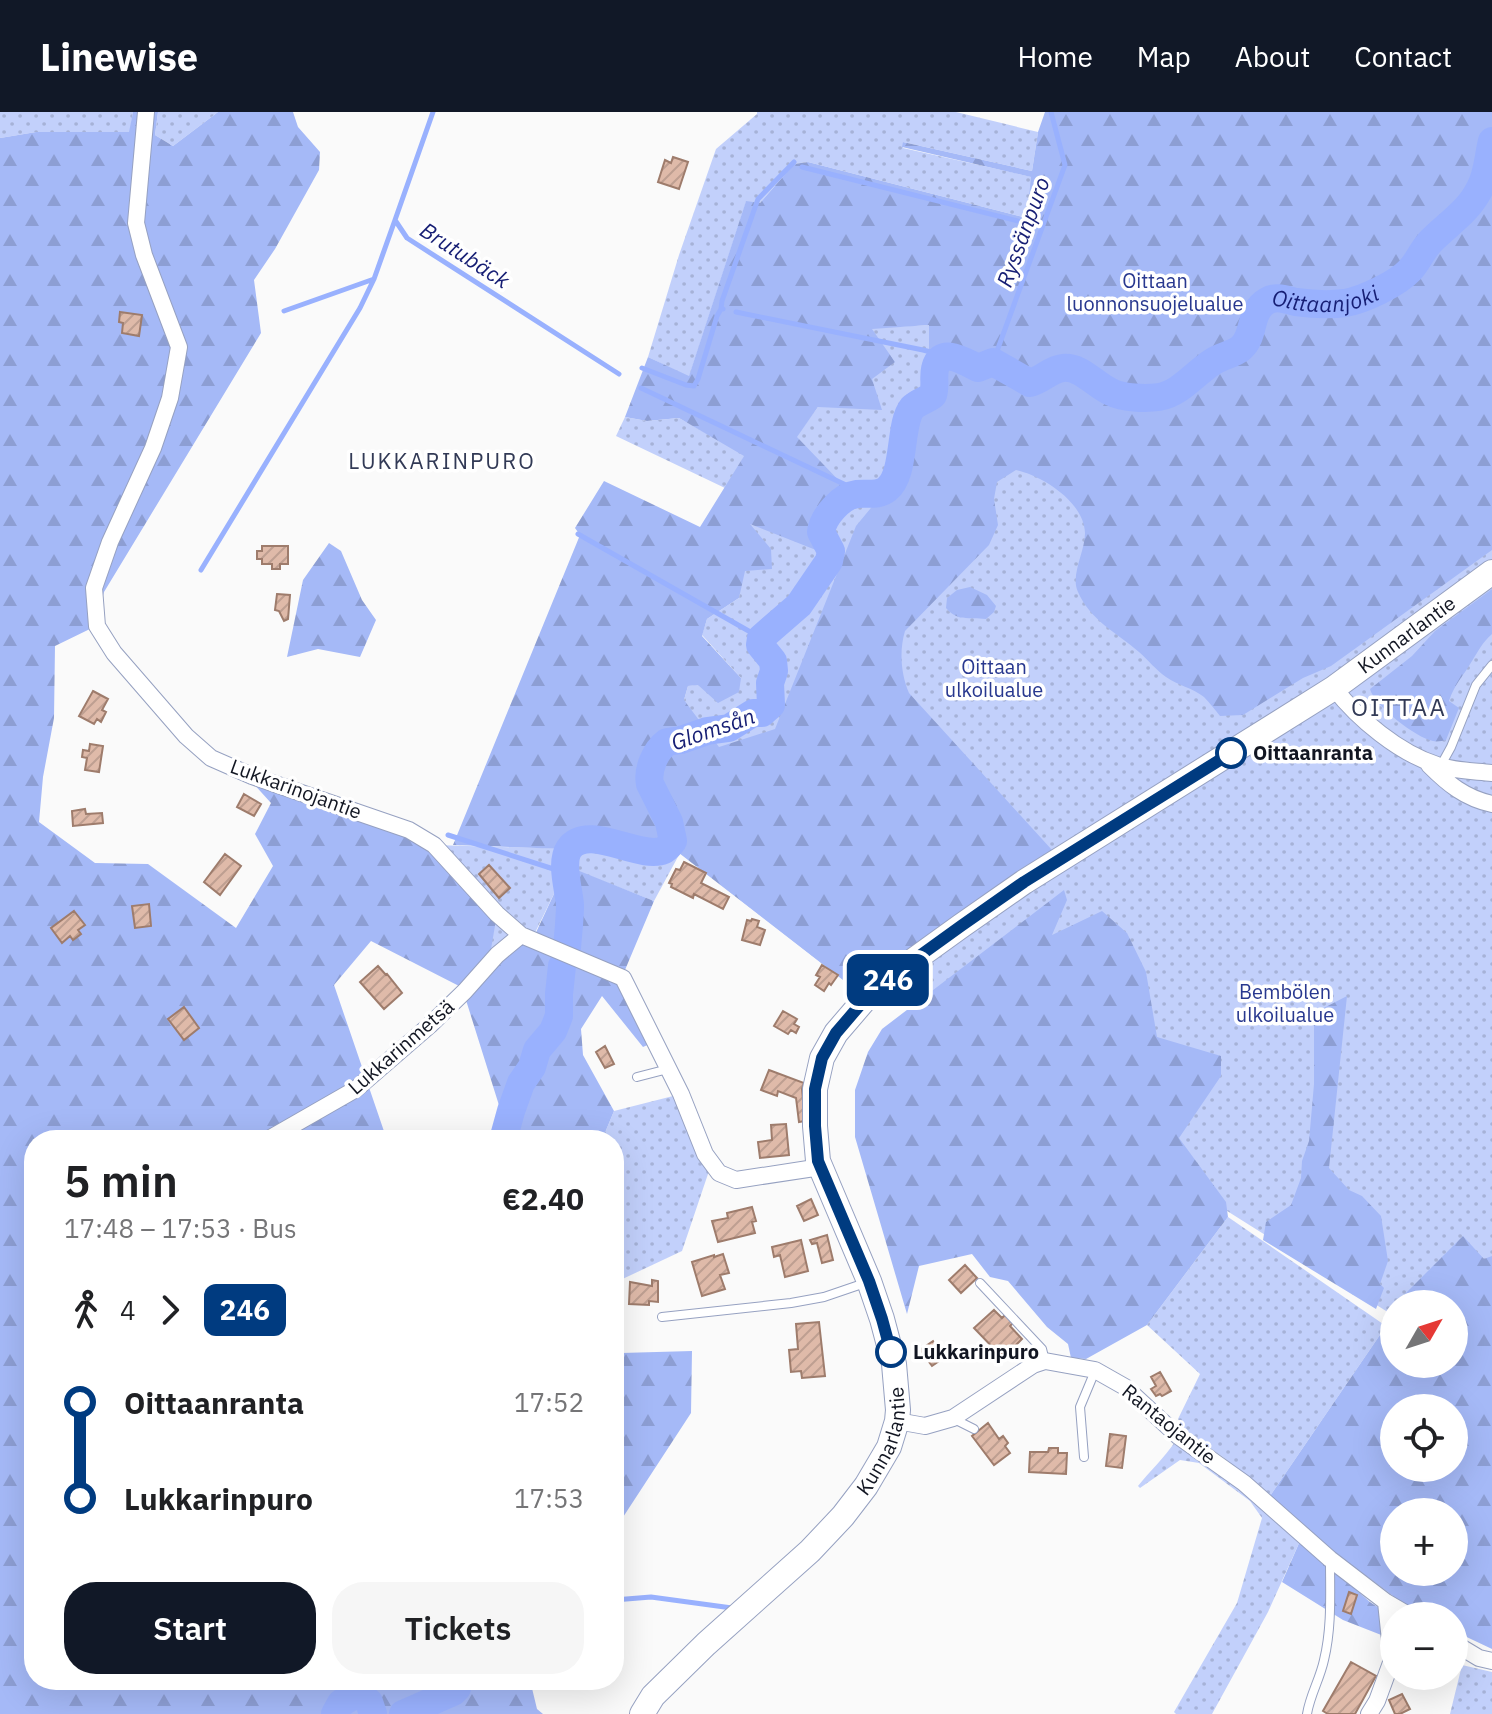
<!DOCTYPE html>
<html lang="en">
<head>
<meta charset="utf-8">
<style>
	:root { --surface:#fff; --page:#f6f6f6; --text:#202124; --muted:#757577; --accent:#111827 }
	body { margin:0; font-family:"IBM Plex Sans",sans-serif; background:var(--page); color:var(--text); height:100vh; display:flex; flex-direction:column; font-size:30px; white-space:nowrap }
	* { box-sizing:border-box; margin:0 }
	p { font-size:26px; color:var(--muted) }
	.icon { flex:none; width:44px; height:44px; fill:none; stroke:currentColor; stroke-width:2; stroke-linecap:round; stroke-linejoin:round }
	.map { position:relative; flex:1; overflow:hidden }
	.panel { position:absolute; left:24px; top:1018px; width:600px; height:560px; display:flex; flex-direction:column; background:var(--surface); border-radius:32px; box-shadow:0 8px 32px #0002 }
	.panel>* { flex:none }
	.badge { padding:0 16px; border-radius:12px; font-size:28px; line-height:52px }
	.needle { width:52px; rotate:51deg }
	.controls { position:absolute; left:1380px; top:1178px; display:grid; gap:16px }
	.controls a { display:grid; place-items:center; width:88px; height:88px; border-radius:50%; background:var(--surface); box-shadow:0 8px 32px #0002; font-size:40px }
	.map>.badge { position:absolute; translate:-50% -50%; box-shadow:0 0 0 4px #fff }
	.legs { display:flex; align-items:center; gap:12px; height:88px; padding:0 40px; font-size:26px }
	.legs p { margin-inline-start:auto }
	.overview { display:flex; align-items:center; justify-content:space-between; height:136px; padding:0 40px }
	h1 { font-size:44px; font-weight:600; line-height:60px }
	.button { display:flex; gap:16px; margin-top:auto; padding:16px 40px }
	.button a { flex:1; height:92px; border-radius:32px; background:var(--accent); color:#fff; font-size:32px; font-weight:600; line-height:92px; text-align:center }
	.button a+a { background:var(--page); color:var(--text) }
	ul { padding:0 40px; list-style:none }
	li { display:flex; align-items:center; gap:28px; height:96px; font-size:30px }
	li i { display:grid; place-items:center; width:12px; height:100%; margin:0 10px; background:currentColor }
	li i::after { content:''; width:20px; height:20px; margin:-10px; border:6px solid; border-radius:50%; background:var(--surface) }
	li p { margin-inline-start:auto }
	li:first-child i { background:linear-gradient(#0000 50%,currentColor 0) }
	li:last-child i { background:linear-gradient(currentColor 50%,#0000 0) }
	header { display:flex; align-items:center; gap:48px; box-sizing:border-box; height:112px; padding:0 40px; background:var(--accent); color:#fff }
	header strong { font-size:38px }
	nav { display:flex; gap:44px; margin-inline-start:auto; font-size:28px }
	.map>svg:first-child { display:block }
</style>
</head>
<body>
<header>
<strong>Linewise</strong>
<nav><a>Home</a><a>Map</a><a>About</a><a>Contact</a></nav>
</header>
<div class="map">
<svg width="1492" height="1602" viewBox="0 0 1492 1602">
	<defs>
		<pattern id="grass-dots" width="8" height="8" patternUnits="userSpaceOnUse" patternTransform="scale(2)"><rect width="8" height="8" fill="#c2d0fb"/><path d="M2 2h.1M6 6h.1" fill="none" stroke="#a6b2d7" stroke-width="1.8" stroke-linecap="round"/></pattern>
		<pattern id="forest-firs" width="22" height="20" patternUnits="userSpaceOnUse" patternTransform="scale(2)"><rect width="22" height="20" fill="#a5b9f7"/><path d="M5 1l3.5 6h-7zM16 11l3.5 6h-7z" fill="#8d9ed3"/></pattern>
		<pattern id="building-hatch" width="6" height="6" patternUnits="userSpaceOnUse" patternTransform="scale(2)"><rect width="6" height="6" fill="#dfbaa9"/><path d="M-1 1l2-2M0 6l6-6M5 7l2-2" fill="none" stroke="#be9f91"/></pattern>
	</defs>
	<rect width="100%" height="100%" fill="#fafafa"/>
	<!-- grass -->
	<path fill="url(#grass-dots)" d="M0,0h133l-3,20h-94l-36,6z
		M158,0h60l-45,34 -18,-11z
		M757,0h199l82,20 -6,39 -129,-29v6l129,29 -5,41 -219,-56 -14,2 -34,39 -14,-1 -57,175 -41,-20 31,-102 37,-106 41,-35z
		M1492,0v1265l-38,-73h-60v12l-505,-318 -33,-8 -176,-137 -26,48 -87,-34 -36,74 -66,56 -31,-152 245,7 5,-152 4,-14 53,-8 -39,-43 5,-16 32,-21 9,-75 48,-86 22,-30 54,-28v-51l57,-3v39z
		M625,305l22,4 32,-3 66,37 -20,33 -109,-52z
		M677,983l32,76 -27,80 -68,32v-143h-12l12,-29z
		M1228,1105l158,109 -116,170 -47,-39 -38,-26 -7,-12 22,-45 -53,-49z
		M1175,1330l57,37 68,62 -32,71 -56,102h-36l-2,-2 63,-109 25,-85 -12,-17 -51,-38 -19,-3 -40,28 -2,-2c12,-15 26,-28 37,-44z
		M1462,1553l30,7v42h-42z"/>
	<!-- forest -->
	<path fill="url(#forest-firs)" fill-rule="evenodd" d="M133,0h25l-3,23 18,11 45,-34h75l5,15 22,25 -1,18 -44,79 -21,31 7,53 -157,259 -10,35 -39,19 -1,72 -11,59 -4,45 56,41 53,1 88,64 37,-62 -18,-32 16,-31 -20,-22 154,54 51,36 41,43 -7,41 -29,32 -90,-46 -37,44 53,155h-353v540h496l7,29 6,5h-543v-1576l36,-6h93z
		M1045,0h447v438l-161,116 -28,12 -60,37 -23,1c-5,-6 -10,-13 -16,-19 -11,-9 -27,-12 -38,-20 -10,-7 -18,-17 -27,-25 -22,-19 -49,-32 -61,-60 -8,-17 7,-40 7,-59 -1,-31 -42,-57 -69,-63l-19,12 -3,17 4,26 -9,20 -84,86c-6,20 -4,43 4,62l143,157 -196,140 -177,-137 -226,-8 127,-310 -5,-7 29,-47 96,46 44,-71 -65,-38 -32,3 -22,-4 23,-60 41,19 57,-175 14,2 34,-39 14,-2 219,56 4,-41 -129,-30 1,-5 129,29 6,-39zM929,213v39l16,19 -2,21 -21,-3 -10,7 -4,7 -14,65 -38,46 -81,203 -56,18 -35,-47 4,-14 10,-1 20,18 21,-11 2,-14 -39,-42 5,-17 32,-21 6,-27 27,-2 -1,-20 -21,-25 71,28 26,-63 -50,-52 21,-30 64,3 -10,-31 23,-17 -23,-33z
		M329,431l12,8 21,49 14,20 -16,37 -42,-8 -31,8 16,-77z
		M970,475l17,8 9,11 -2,6 -8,7c-18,-3 -27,4 -40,-11l1,-10 10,-8z
		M1492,477v45c-10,9 -13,16 -20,27 -8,14 -18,24 -23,40l10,7 -13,32c-3,1 -10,2 -13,1 -17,-3 -59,-36 -63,-52l42,-33 23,-25z
		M567,754l87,35 -29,69 5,27 22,46 -9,4 -41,-51 -21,33 2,26 31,56 -12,29h-107l8,-22 -38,-121 54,-54 13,-2z
		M1064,778l3,10 -15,35 50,-24 25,22 19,39 11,65 64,19v20l-42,62 47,64 2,15 -81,108 -61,34 -15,-1 -3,-14 -21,-17 -39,-46 -18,-4 -18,-23 -53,12 -12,48 -52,-177v-47l13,-38 14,-23z
		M1347,884l-18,172 20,22 13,6 19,20 7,45 -8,23 4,4 -8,21 -113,-69 3,-18 25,-17 10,-27 1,-17 7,-20 5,-57v-71z
		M1463,1124l21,23 8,-3v393l-38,-18v-15h-28l-25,-14 -92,-69 -39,-37 116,-170 8,-16v54h60v-60h-57l3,-5zM1394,1296h60v60h-60zM1394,1400h60v60h-60z
		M614,1204l7,37 71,-2 -1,62 -77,118z
		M1300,1429l70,61 24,16v22l-51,-20 -61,-38z"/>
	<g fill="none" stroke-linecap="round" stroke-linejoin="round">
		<!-- stream -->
		<path stroke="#99b1fe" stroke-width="5" d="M433,0l-38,108 12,18 212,136
			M802,55l240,60
			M721,197l1,-8 36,-102 36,-37
			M284,199l90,-32 21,-59
			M736,200l187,38 23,6
			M993,250l72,-197 -14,-53
			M642,256l44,17 8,1 4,-7 19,-63 4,-7h2
			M641,276l224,106
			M578,422l183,104
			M201,458l159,-262 14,-29
			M448,723l118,38
			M614,1488l37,-3 81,11"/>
		<!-- river -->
		<g stroke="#99b1fe" stroke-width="28">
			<path id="s1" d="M567,836c1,-14 3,-29 3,-43 -1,-15 -10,-42 -1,-56 19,-27 71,12 95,1 3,-2 7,-6 9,-9l-4,-19 -19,-38c-3,-14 5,-33 17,-42l14,-2 26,-9 22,-3 24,-15h9l9,-8 -1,-22 4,-12 -1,-10 -13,-16 1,-7 38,-33 30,-44 2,-10 -10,-19c2,-15 20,-36 36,-38 10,-1 22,2 30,-5 19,-15 12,-65 25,-81 6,-6 15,-8 21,-13 3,-9 0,-17 2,-26 5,-24 30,-7 43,-1l15,-6 37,21c12,-3 21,-14 33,-15 18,-2 32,17 48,24 12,6 34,7 48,5 21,-3 37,-25 55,-36 8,-5 20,-7 27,-13 15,-13 7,-36 26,-47 10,-6 19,-1 29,1 15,2 34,3 49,1 18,-3 52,-19 65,-33 8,-8 12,-20 21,-29 18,-18 38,-30 49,-53 8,-15 8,-31 12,-47"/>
			<path d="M503,1028l8,-29 10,-28 11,-16 5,-17 16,-19 6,-15v-22l3,-28"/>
			<path d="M335,1602l6,-11 17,-10 11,9 4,12"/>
			<path d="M403,1602l50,-22 4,-4 -1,-8"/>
		</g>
	</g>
	<!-- building -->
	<path fill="url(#building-hatch)" stroke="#9e7c6c" stroke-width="2" d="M673,45l15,5 -9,27 -21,-7 7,-22 6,3z
		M120,200l22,3 -3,21 -17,-3 1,-10 -4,-1z
		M262,434h26v18h-8v5h-8v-5h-10v-5h-5v-8h5z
		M277,482l13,1 -2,24 -4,2 -5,-10 -4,-1z
		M93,579l15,8 -6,11 4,2 -5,10 -4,-3 -3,5 -15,-8z
		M90,632l13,2 -4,26 -14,-2 2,-12 -5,-1 1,-7 6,1z
		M244,682l17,10 -7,12 -17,-9z
		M85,697l1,5 16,-1 1,10 -30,3 -1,-15z
		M225,742l16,12 -21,29 -16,-13z
		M684,750l22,11 -5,10 28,14 -6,12 -29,-15 -1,4 -22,-11 1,-3 -3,-1 7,-14 4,1z
		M489,753l21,23 -11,10 -20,-24z
		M149,792l2,22 -16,2 -3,-22z
		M74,799l11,14 -7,5 3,4 -8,6 -3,-4 -8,7 -11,-15z
		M752,807l7,2 -2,6 8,3 -5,15 -18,-5 5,-20 4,1z
		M822,853l16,10 -7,10 -2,-2 -5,8 -9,-6 5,-8 -4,-2z
		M378,854l8,9 1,-1 15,19 -18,16 -24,-27z
		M184,895l15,21 -15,12 -16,-21z
		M783,899l14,8 -3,5 5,3 -3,6 -5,-3 -3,4 -14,-8z
		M605,934l9,18 -9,4 -9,-16z
		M769,958l35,13 -2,6 3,32 -6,1 -3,-24 -18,-7 -1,5 -16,-6z
		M786,1012l3,31 -29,3 -2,-16 14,-2 -1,-15z
		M811,1087l7,16 -14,6 -7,-15z
		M752,1095l4,14 -4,1 3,11 -37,9 -6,-21 16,-3 -1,-5z
		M827,1123l6,25 -11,3 -5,-20 -5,1 -2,-4z
		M801,1128l7,31 -23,6 -5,-22 -6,2 -2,-10z
		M723,1142l6,19 -9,2 5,14 -23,7 -10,-34 22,-7v2z
		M965,1153l12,13 -16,15 -12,-13z
		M652,1168l6,1v21l-9,-1v4l-20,-1 1,-22 22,4z
		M994,1198l8,8 3,-3 8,8 -3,3 12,13 -19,19 -29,-30z
		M819,1210l6,54 -23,2 -1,-7 -10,1 -2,-22 9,-1 -2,-25z
		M933,1229l12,16 -13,9 -12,-16z
		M1160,1260l11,19 -9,5 -2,-2 -4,2 -5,-7 5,-3 -5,-9z
		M988,1311l11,16 4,-3 5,7 -3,3 5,7 -16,12 -22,-29z
		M1110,1322l16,2 -4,32 -16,-2z
		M1049,1336h9v5h9l-1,21 -37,-2 1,-20h18z
		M1349,1480l8,3 -6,19 -8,-3z
		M1351,1550l25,14 -21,38h-27l-5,-3z
		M1402,1582l8,15 -10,5h-5l-6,-14z"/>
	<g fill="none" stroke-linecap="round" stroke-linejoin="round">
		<!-- lane casing -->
		<g stroke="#96a1c1" stroke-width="10">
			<path id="lane" d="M1440,655l11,-20 25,-62 16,-20
				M637,965l31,-8
				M980,1171l62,66 3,12
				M662,1205l129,-14 33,-6 44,-15
				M954,1307l20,10
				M1084,1345l-4,-50 15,-36
				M1307,1602c3,-19 13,-35 17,-54 8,-33 6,-66 6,-100"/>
		</g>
		<!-- street casing -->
		<g stroke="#96a1c1" stroke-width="18">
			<path id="street" d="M146,0l-10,111 8,32 35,92 -9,51 -17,50 -43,94 -16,46 3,38 17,27 72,83 25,22 41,18 157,54 25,15 63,69 24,21 102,43 58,116 24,60 14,19 17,7 85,-13
				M1334,576c24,31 65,65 103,77 17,6 37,6 55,8
				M1429,653c19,19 36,33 63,39
				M267,1028l89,-51 74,-64 35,-34 32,-36 24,-20
				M897,1309l28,5 28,-8 80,-53 12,-4 50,9 30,17 53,49 66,47 86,76 56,43 24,14
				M1454,1531l25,15 13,3
				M1369,1602l8,-13 15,-41 -6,-58"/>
		</g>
		<!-- secondary casing -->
		<g stroke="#96a1c1" stroke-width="26">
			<g id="secondary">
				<path id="s2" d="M642,1602l11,-18 53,-52 104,-93 33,-35 23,-30 23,-39 8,-26 1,-11 -4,-46 -12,-45 -13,-38 -51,-120 -3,-35v-37l7,-31 14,-25 30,-35 34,-28 61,-44 63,-44 310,-194 158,-116"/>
			</g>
		</g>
		<!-- lane -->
		<use href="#lane" stroke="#fff" stroke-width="8"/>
		<!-- street -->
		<use href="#street" stroke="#fff" stroke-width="16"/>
		<!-- secondary -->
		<use href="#secondary" stroke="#fff" stroke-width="24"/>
	</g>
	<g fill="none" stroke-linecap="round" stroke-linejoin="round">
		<!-- line-1 casing -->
		<g stroke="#fff" stroke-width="18">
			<path id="line-1" d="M891,1240l-9,-33 -13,-38 -51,-120 -3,-35v-37l7,-31 14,-25 30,-35 34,-28 61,-44 63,-44 207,-129"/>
		</g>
		<!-- line-1 -->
		<use href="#line-1" stroke="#003b80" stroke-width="12"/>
	</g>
	<!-- markers -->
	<g fill="#fff" stroke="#003b80" stroke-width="4">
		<circle cx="1231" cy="641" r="14"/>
		<circle cx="891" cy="1240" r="14"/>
	</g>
	<g text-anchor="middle" stroke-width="7" stroke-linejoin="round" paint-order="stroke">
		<!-- park labels -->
		<g font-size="20" fill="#28388f" stroke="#fff">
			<text x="1155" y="176">Oittaan<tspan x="1155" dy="23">luonnonsuojelualue</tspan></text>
			<text x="994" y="562">Oittaan<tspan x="994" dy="23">ulkoilualue</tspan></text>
			<text x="1285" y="887">Bembölen<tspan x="1285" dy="23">ulkoilualue</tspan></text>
		</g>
		<!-- street labels -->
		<g font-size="20" fill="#121622" stroke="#fff">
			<text dy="7" stroke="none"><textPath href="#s2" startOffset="1498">Kunnarlantie</textPath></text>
			<text transform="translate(296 677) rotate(20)" y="7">Lukkarinojantie</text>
			<text transform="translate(401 935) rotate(-41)" y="7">Lukkarinmetsä</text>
			<text transform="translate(1169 1312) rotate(39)" y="7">Rantaojantie</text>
			<text dy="7" stroke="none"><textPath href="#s2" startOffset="370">Kunnarlantie</textPath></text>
		</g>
		<!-- stop labels -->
		<g font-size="20" font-weight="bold" fill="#121622" stroke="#fff" text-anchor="start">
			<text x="1253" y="648">Oittaanranta</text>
			<text x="913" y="1247">Lukkarinpuro</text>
		</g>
		<!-- water labels -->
		<g font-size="22" font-style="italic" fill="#161e74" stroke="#fff">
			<text transform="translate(1023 120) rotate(-70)" y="8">Ryssänpuro</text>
			<text transform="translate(465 143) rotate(33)" y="8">Brutubäck</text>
			<text dy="8" stroke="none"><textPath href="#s1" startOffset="1328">Oittaanjoki</textPath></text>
			<text transform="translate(713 617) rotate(-19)" y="8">Glomsån</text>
		</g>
		<!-- neighbourhood labels -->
		<g font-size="22" letter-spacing="2" fill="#323a56" stroke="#fff">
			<text x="442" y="357">LUKKARINPURO</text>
		</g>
		<!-- quarter labels -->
		<g font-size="24" letter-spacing="2" fill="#323a56" stroke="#fff">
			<text x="1399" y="604">OITTAA</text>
		</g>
	</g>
</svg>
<div class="controls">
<a><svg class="needle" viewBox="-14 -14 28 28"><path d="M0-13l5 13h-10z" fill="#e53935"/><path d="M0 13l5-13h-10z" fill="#757577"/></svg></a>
<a><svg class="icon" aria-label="locate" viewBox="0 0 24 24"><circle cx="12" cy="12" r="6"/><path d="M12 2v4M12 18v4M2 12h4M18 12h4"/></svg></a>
<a>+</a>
<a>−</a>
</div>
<b class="badge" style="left:888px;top:868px;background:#003b80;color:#fff">246</b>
<section class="panel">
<div class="overview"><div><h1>5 min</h1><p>17:48 – 17:53 · Bus</p></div><b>€2.40</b></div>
<div class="legs"><svg class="icon" aria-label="walk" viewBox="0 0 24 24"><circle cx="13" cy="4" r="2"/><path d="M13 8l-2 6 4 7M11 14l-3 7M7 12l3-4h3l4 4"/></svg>4<svg class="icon" aria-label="forward" viewBox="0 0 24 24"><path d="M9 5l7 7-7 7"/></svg><b class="badge" style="background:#003b80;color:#fff">246</b></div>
<ul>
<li><i style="color:#003b80"></i><b>Oittaanranta</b><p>17:52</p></li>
<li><i style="color:#003b80"></i><b>Lukkarinpuro</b><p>17:53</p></li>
</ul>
<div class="button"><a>Start</a><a>Tickets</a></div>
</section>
</div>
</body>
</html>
